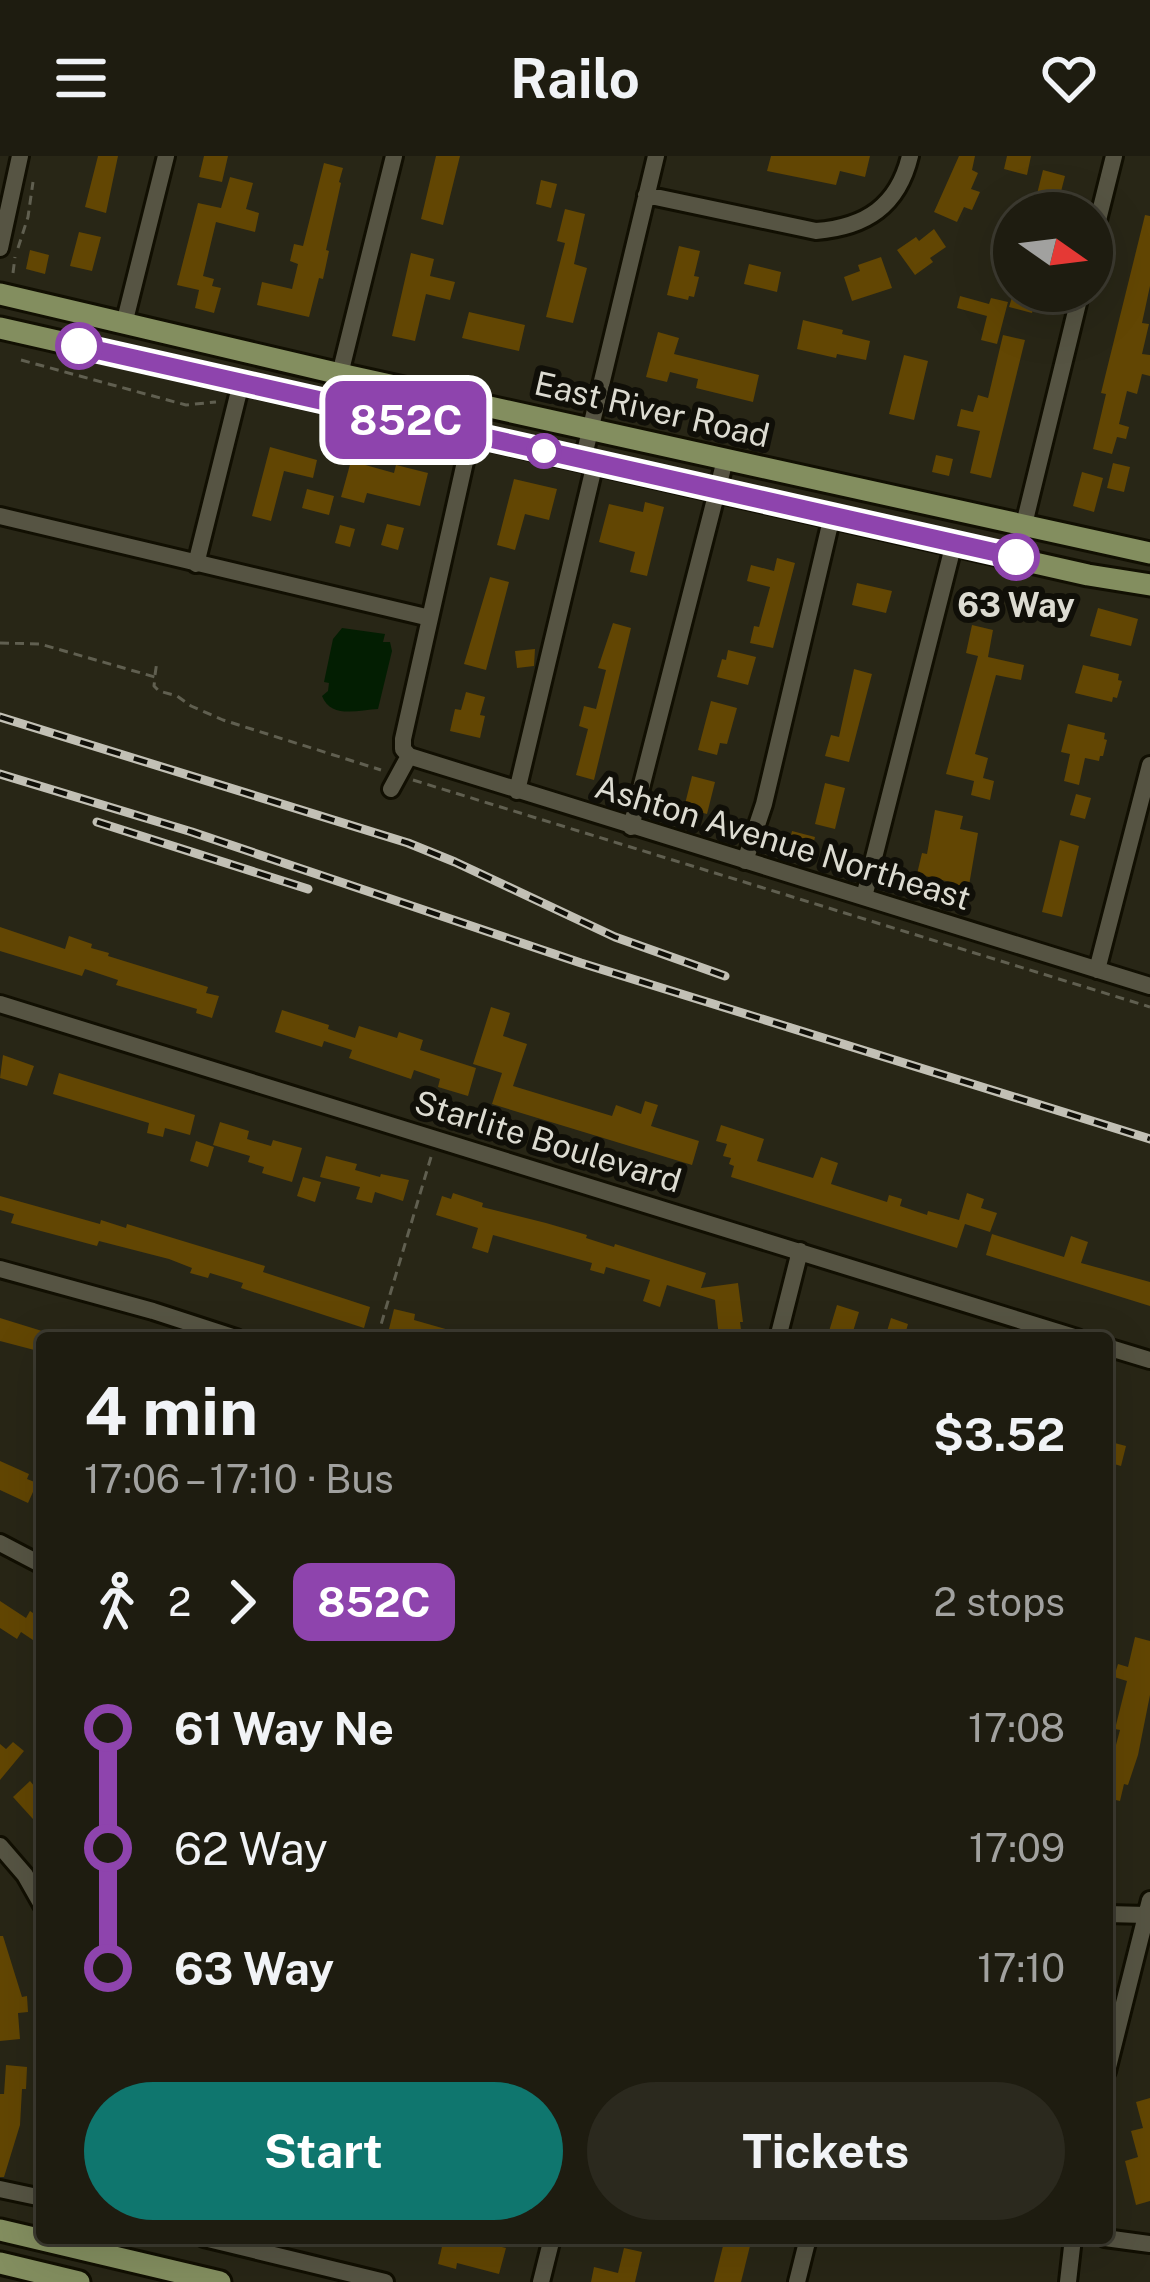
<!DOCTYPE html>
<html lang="en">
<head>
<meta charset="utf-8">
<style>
	:root { --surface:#1e1c10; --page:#2b291e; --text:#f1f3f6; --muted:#a1a19f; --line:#3c3a30; --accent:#0f766e }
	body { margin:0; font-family:"Public Sans",sans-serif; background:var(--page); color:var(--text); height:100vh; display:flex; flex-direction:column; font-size:45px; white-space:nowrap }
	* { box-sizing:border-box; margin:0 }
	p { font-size:39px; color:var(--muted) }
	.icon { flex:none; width:66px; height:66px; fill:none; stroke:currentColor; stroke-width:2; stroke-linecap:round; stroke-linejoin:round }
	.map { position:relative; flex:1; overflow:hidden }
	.sheet { position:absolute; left:36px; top:1176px; width:1077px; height:912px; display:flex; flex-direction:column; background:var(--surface); border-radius:12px; box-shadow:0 12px 48px #0002,0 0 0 3px var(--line) }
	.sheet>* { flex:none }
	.badge { padding:0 24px; border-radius:18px; font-size:42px; line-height:78px }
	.needle { width:78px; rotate:104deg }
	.buttons { position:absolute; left:993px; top:36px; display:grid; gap:24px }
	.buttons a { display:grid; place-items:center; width:120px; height:120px; border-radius:50%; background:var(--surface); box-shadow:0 12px 48px #0002,0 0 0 3px var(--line); font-size:60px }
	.map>.badge { position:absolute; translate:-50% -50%; box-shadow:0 0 0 6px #fff }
	.legs { display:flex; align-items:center; gap:18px; height:132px; padding:0 48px; font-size:39px }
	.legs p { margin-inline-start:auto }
	.summary { display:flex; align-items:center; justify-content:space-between; height:204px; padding:0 48px }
	h1 { font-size:66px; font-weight:700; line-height:90px }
	.button { display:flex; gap:24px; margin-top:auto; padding:24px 48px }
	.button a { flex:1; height:138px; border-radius:72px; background:var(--accent); color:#fff; font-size:48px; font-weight:700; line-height:138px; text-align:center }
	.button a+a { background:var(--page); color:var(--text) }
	ul { padding:0 48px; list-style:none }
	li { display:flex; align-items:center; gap:42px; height:120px; font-size:45px }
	li i { display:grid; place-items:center; width:18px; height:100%; margin:0 15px; background:currentColor }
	li i::after { content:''; width:30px; height:30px; margin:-15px; border:9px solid; border-radius:50%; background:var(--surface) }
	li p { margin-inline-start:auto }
	li:first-child i { background:linear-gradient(#0000 50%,currentColor 0) }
	li:last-child i { background:linear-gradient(currentColor 50%,#0000 0) }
	header { display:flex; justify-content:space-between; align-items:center; height:156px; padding:0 48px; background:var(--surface); font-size:54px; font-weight:700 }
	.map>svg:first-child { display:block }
</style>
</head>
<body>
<header><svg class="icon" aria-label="menu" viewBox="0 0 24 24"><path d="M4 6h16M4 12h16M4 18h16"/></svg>Railo<svg class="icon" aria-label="heart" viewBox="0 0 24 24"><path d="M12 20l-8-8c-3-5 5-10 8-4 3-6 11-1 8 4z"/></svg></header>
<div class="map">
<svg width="1150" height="2126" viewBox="0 0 1150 2126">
	<rect width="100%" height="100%" fill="#282616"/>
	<!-- water -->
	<path fill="#031e02" d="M342,472l43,6 -2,8h7l2,9 -14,58c-20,1 -47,10 -56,-13l6,-5 1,-8 -5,-1 9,-43z"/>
	<!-- building -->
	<path fill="#624603" d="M98,0h20l-12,57 -21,-6z
		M204,0h24l-6,26 -23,-5z
		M436,0h24l-17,69 -22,-6z
		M771,0h99l-5,21 -25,-6 -4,14 -69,-14z
		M959,0h16l-3,14 6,3 -7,16 9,3 -8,18 -8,-3 -7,15 -23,-10z
		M1007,0h24l-4,19 -23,-6z
		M324,7l19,5 -4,14 2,1 -15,67 3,1 -6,28 -4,-1 -10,39 -52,-12 5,-23 30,7 6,-25 -8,-3 4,-17 9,2z
		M1043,14l22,6 -9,35 -22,-5z
		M230,21l23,6 -7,26 13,4 -4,19 -39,-10 -13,54 11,3 -2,7 9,2 -7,25 -19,-5 4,-18 -22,-5 21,-82 23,5z
		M541,24l16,4 -6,24 -15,-4z
		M565,53l20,5 -11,50 13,4 -14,55 -27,-6 19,-74 -8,-2z
		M1145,59l5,1v70l-8,37 7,1 -7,30 8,1v21l-8,-2 -5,20 -10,-3 -8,33 10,3 -3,12 -9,-2 -5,17 -19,-5 13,-55 -5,-1z
		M934,73l12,18 -16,11 3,4 -18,13 -18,-25 19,-13 3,4z
		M79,76l22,5 -9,34 -22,-5z
		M1001,87l13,4v19l-18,-5z
		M679,90l21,5 -6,25 5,1 -5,20 -5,-1 -1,4 -21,-5z
		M30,94l19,5 -4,19 -19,-5z
		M411,97l23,6 -4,17 25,6 -5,18 -24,-6 -11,47 -23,-5z
		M881,101l11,31 -40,13 -8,-24 16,-6 -2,-6z
		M749,108l32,8 -4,20 -33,-8z
		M1014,135h23l-5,22 -23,-6z
		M960,140l29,8 2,-6 17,4 -11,42 -16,-4 6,-24 -30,-8z
		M469,156l56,13 -6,26 -57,-13z
		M803,164l40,10 -1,4 28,7 -4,19 -29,-6 -1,4 -39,-9z
		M658,176l21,6 -5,16 85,21 -6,27 -57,-14 2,-9 -28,-7 -3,10 -21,-5z
		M1003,179l22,5 -34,138 -21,-5 10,-42 -23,-5 4,-17 12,3 5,-17 10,3z
		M904,199l24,6 -14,59 -25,-6z
		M270,291l47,13 -4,18 -29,-7 -13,50 -19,-5z
		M936,299l17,4 -4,17 -17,-4z
		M351,305l43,12 2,-8 32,8 -8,33 -53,-13 -3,10 -23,-6z
		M1113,307l17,4 -6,25 -17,-4z
		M1082,316l21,6 -9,34 -21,-6z
		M514,323l43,10 -8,31 -24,-6 -10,36 -18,-5z
		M307,333l27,7 -5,19 -27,-7z
		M645,346l19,5 -17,69 -17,-4 5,-20 -36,-10 10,-38 34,8z
		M387,368l17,4 -6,22 -17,-5z
		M340,369l15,4 -5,18 -15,-4z
		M777,402l18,5 -22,85 -23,-5 4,-17 5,1 11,-40 -23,-6 4,-16 23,6z
		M490,421l19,5 -23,88 -22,-6z
		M857,427l35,8 -6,22 -34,-8z
		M1098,452l40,11 -7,27 -41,-10z
		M613,467l18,5 -37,152 -18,-5 12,-46 -9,-3 5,-20 12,3 10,-39 -8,-2z
		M972,469l21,5 -5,27 36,8 -3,15 -25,-5 -21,79 13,4 -5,20 11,3 -4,19 -19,-5 3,-14 -28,-7 32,-118 -12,-3z
		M535,493l-1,17 -17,2 -2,-17z
		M728,494l28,7 -8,28 -31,-8 5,-18 4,1z
		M1083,509l36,9 -1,6 4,1 -5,17 -4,-1 -1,5 -37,-9z
		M854,513l18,5 -23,88 -24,-6 6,-21 8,2z
		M466,536l19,5 -5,18 5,1 -5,22 -30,-7 5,-22 6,1z
		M711,545l26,7 -10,36 -7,-1 -3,12 -19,-5z
		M1068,568l37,9 -1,6 3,1 -4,16h-3l-1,5 -14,-3 -6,27 -15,-4 6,-27 -9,-2z
		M692,620l23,6 -8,32 -23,-6z
		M825,627l20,5 -10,41 -20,-5z
		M1076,638l15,4 -6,21 -15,-4z
		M935,654l28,6 -3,13 18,4 -11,64 -19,-5 2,-10 -33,-8 5,-21 5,1z
		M792,675l23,6 -4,17 -23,-6z
		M1060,684l19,6 -17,71 -20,-5z
		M0,771l65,22 4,-13 23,8 -1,4 18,5 -1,3 100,31 -2,6 13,3 -7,22 -16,-5 1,-4 -81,-24 2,-5 -33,-11 -3,7 -82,-25z
		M491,851l19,6 -7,23 24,8 -14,42 99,30 4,-11 25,9 4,-13 13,4 -7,21 48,15 -7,24 -200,-61 10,-31 -29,-9z
		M282,854l47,15 -1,4 27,9 4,-12 38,12 2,-6 24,8 -3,10 56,18 -8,28 -30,-9 2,-8 -26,-9 -3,9 -62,-21 3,-8 -28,-9 -2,6 -47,-15z
		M3,899l31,11 -7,20 -27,-8z
		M59,917l136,42 -5,20 -25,-7 -2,9 -16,-4 2,-10 -96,-29z
		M220,966l29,9 -2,8 24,7 2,-6 29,8 -10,34 -30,-9 2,-6 -16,-5 2,-6 -37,-11z
		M721,969l43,14 -7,22 56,17 8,-21 17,6 -7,21 56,18 2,-7 13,4 -2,7 27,9 1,-4 31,9 8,-27 17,6 -3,9 16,5 -7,19 -25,-8 -8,24 -226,-71 3,-11 -5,-2 2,-6 -8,-2 4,-12 -11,-3z
		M196,985l18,6 -6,20 -18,-6z
		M326,1000l31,8 -2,6 25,7 1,-3 28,6 -6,21 -28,-9 -3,11 -16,-4 4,-12 -40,-10z
		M303,1021l18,5 -6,20 -18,-6z
		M453,1037l30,10 -1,4 64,16 41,12 -1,3 28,9 1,-3 91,29 -5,15 37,-5 5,39h-3l2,16h-23l-4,-38 -48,-15 -7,22 -17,-6 7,-21 -44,-13 -2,7 -14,-4 2,-7 -99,-28 -5,18 -16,-5 6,-20 -42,-13 6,-19 9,3z
		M0,1040l100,28 1,-4 25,8 1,-4 138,42 -2,6 107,35 -6,21 -123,-40 2,-5 -33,-10 -2,5 -18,-5 2,-5 -23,-9 -70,-18 -2,5 -86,-23 3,-9 -14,-4z
		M992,1078l72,23 7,-21 17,6 -7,21 69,19v24l-164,-51z
		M837,1149l22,7 -8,26h-24z
		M394,1153l21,5 -1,6 49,14v4h-61l1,-5 -14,-4z
		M0,1162l42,13v21l-42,-11z
		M891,1162l17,6 -4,14h-19z
		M1107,1285l19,5 -5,20 -14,-4z
		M0,1305l29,13 -2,5 10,4 -9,20 -28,-13z
		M0,1445l26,17 4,-7 12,8v27l-21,-14 -4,7 -17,-11z
		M1135,1481l15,4v54l-12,60 -10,30 -4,-1 -4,17 -13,-3v-30l3,-13 3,1 7,-26 -5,-1 12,-48 -13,-4 4,-13 10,3z
		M13,1586l11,9 -24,29v-36l6,5z
		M30,1625l5,6 7,-6v48l-29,-32z
		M0,1780h3l19,61 5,-1 1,16 -10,1 2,26 -20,2z
		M6,1909l21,2 -1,22h-4l-2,36 -16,52h-4v-83h4z
		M1150,1942v103l-14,4 -11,-44 13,-4 -7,-26 12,-3 -7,-26z
		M444,2082h21l41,10 -7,26 -42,-11 -1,6 -18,-5z
		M725,2082l26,4 -10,40h-27z
		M624,2092l18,4 -7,30h-44l3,-15 24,6z"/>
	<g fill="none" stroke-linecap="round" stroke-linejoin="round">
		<!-- minor casing -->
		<g stroke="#110f02" stroke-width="22">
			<path id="minor" d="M646,39l170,36c50,-4 82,-25 94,-75
				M1092,88l22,-88
				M0,92l20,-92
				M124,168l42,-168
				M340,218l54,-218
				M471,279l-68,304v10l6,7 741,230
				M583,304l73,-304
				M0,360l430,102
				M1016,401l65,-266
				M196,408l45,-181
				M391,633l18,-33
				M517,635l78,-328
				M631,671l94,-367
				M745,705l19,-57 68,-288
				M864,741l90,-354
				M1097,814l53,-205
				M0,848l1077,334
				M0,1113l153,42 83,27
				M778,1182l22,-87
				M1107,1191l43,13
				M0,1387l42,22
				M0,1690l25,29 17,30
				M1107,1758l39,1
				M1107,1915l43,-171
				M0,2033l42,9
				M204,2082l181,44
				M1105,2082l45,6
				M541,2126l11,-44
				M797,2126l11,-44
				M1068,2126l5,-44"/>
		</g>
		<!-- major casing -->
		<g stroke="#110f02" stroke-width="27">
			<path id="major" d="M0,138l340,80 810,179
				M0,172l1088,247 62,10
				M0,2074l220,52
				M0,2107l79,19"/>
		</g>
		<!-- path -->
		<path stroke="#605f50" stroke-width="3" stroke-dasharray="9 6" stroke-linecap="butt" d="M18,92l10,-31 5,-35
			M13,117l2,-16
			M21,204l165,45 30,-3
			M0,487l40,1 115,33 -1,9 5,5 18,5 14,10 32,14 158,50
			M155,519l2,-14
			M413,624l737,227
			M377,1182l54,-181
			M169,2082l16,4"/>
		<!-- minor -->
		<use href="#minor" stroke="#565443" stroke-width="16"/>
		<!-- major -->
		<use href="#major" stroke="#838e5f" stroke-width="21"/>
		<!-- rail casing -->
		<g stroke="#c2c0b5" stroke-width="9">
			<path id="rail" d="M0,561l408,126 47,19 160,75 110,39
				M0,618l192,58 389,131 569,176
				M97,666l211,67"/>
		</g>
		<!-- rail -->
		<use href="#rail" stroke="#100f08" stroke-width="4.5" stroke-dasharray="14" stroke-linecap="butt"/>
	</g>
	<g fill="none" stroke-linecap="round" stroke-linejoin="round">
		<!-- line-1 casing -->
		<g stroke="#fff" stroke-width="27">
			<path id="line-1" d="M79,190l937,211"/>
		</g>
		<!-- line-1 -->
		<use href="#line-1" stroke="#8e44ad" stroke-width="18"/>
	</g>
	<!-- markers -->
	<g fill="#fff" stroke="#8e44ad" stroke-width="6">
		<circle cx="79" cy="190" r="21"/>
		<circle cx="544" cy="295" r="15"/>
		<circle cx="1016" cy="401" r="21"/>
	</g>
	<g text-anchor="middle" stroke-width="12" stroke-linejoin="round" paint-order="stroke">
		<!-- street labels -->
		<g font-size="33" fill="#dcdbd1" stroke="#100f08">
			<text transform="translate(652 253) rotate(13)" y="12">East River Road</text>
			<text transform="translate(783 686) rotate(17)" y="12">Ashton Avenue Northeast</text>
			<text transform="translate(548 985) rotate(17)" y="12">Starlite Boulevard</text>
		</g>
		<!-- stop labels -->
		<g font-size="33" font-weight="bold" fill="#dcdbd1" stroke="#100f08">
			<text x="1016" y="461">63 Way</text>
		</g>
	</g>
</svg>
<div class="buttons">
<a><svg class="needle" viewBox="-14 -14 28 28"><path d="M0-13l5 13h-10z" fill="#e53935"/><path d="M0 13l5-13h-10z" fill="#a1a19f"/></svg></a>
</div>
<b class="badge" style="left:406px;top:264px;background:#8e44ad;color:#fff">852C</b>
<section class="sheet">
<div class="summary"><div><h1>4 min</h1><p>17:06 – 17:10 · Bus</p></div><b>$3.52</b></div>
<div class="legs"><svg class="icon" aria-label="walk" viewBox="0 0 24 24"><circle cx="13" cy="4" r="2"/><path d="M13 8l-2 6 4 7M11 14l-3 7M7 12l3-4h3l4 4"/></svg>2<svg class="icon" aria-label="forward" viewBox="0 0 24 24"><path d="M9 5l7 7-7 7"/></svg><b class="badge" style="background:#8e44ad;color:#fff">852C</b><p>2 stops</p></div>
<ul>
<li><i style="color:#8e44ad"></i><b>61 Way Ne</b><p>17:08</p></li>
<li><i style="color:#8e44ad"></i><span>62 Way</span><p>17:09</p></li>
<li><i style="color:#8e44ad"></i><b>63 Way</b><p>17:10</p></li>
</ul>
<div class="button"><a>Start</a><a>Tickets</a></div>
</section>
</div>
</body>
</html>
